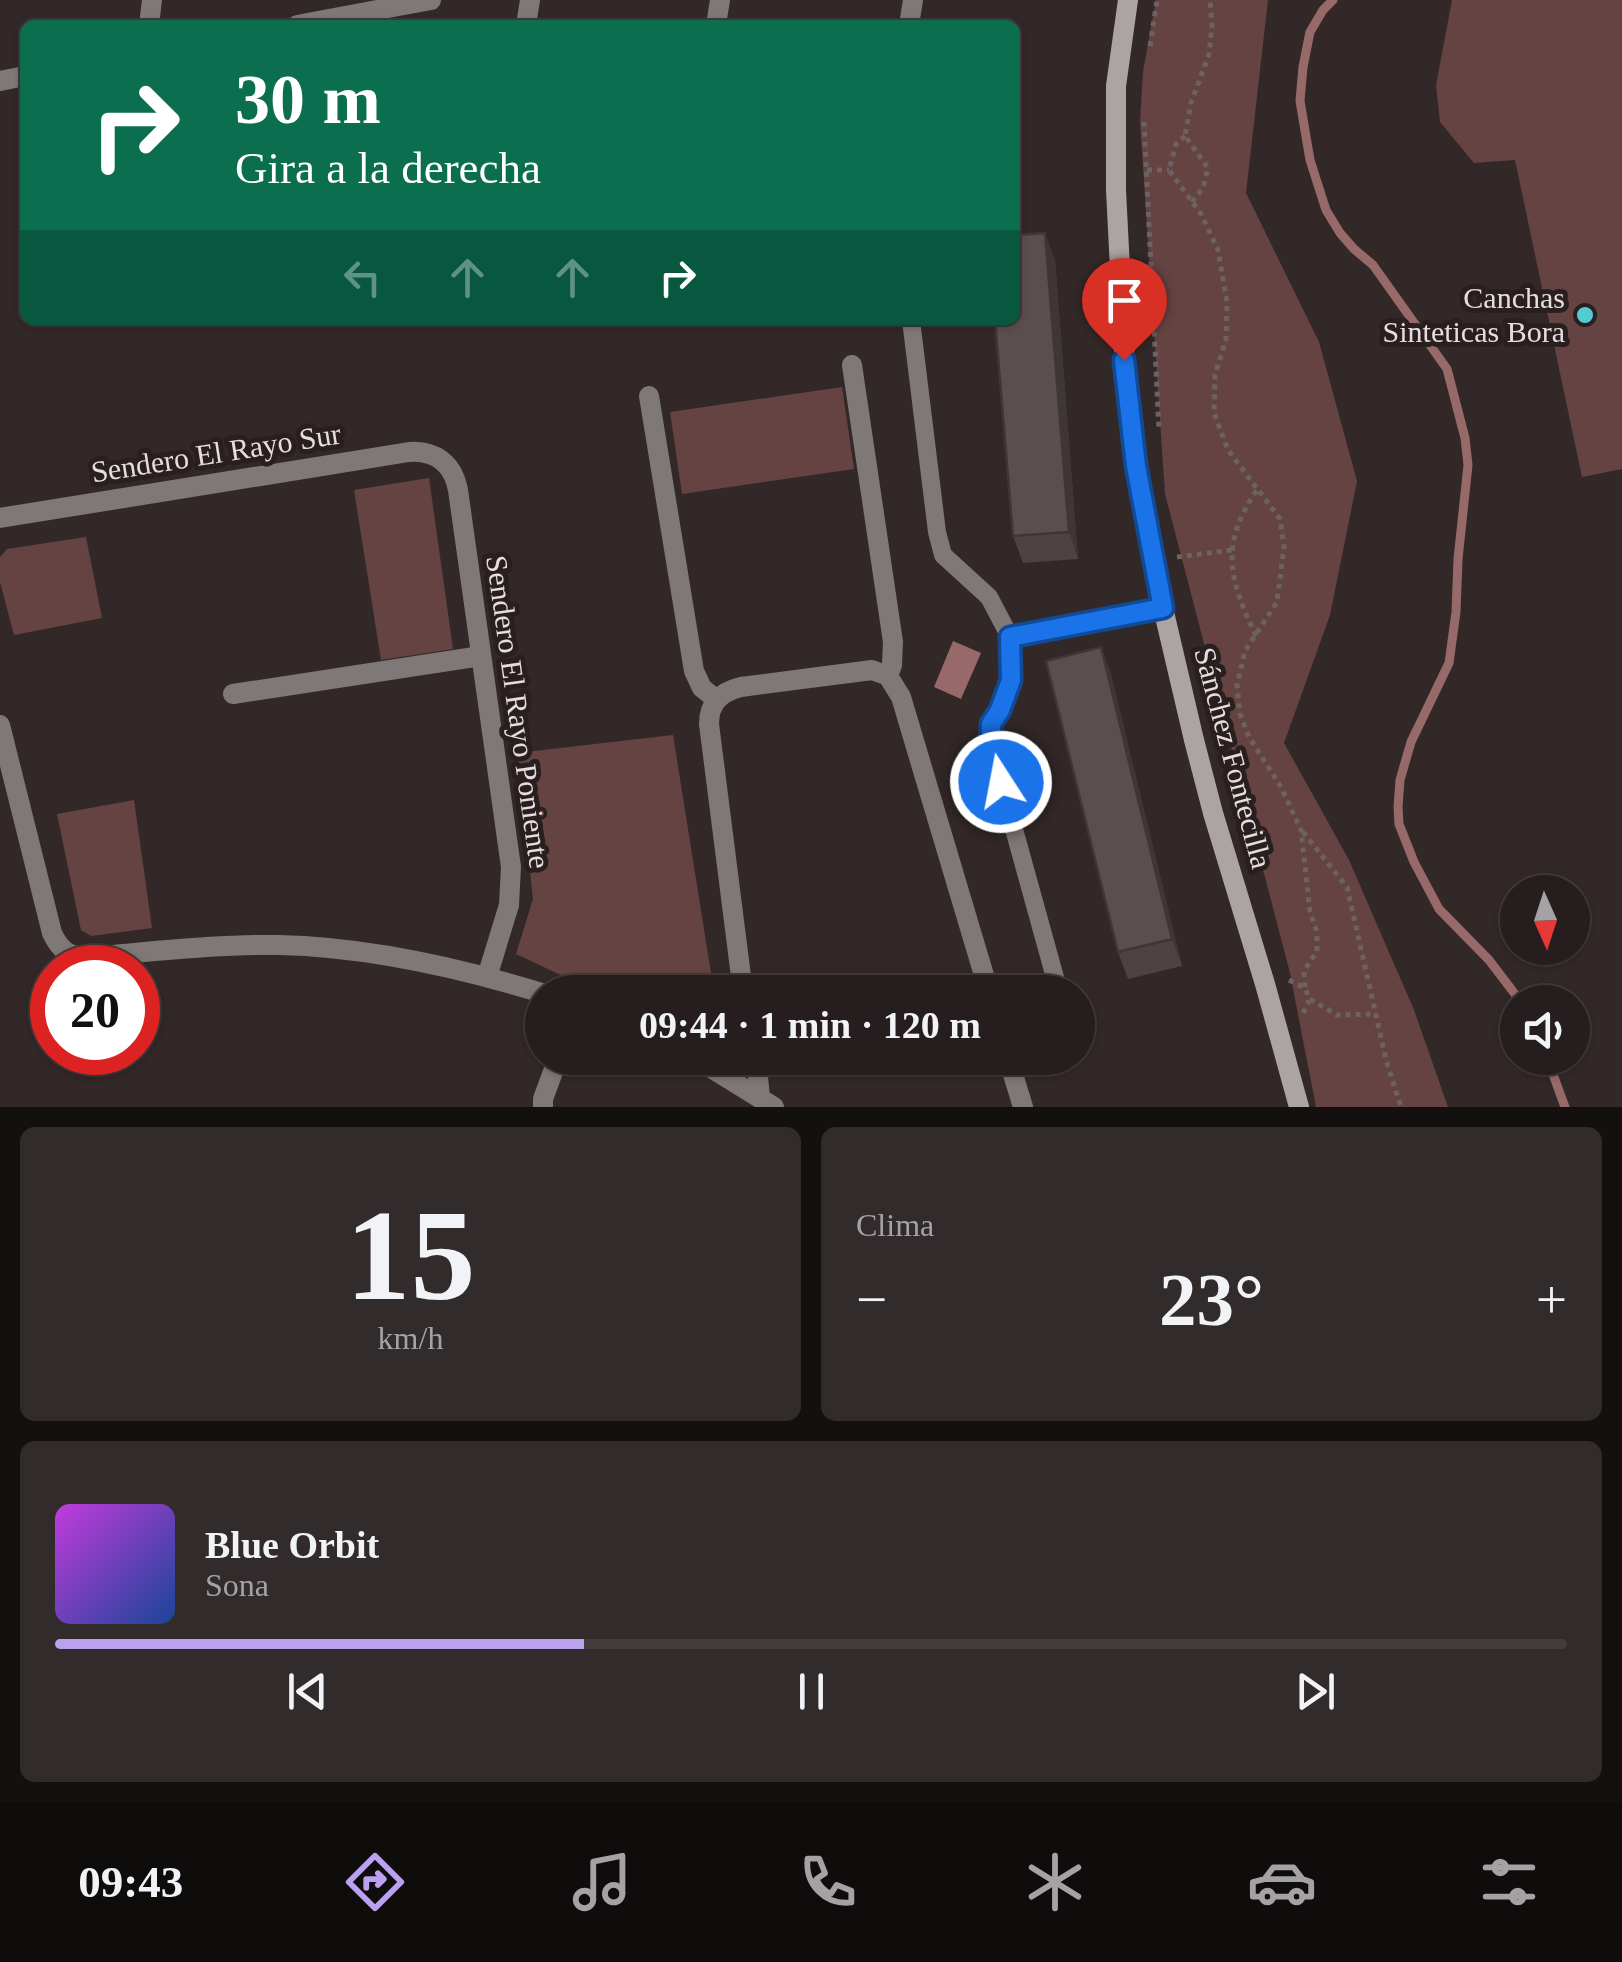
<!DOCTYPE html>
<html lang="es">
<meta charset="utf-8">
<style>
:root{--surface:#261e1e;--page:#322b2b;--text:#f1f3f6;--muted:#a4a2a4;--line:#423c3c;--accent:#bca0f2}
body{margin:0;font-family:"Times New Roman",serif;background:var(--page);color:var(--text);height:100vh;display:flex;flex-direction:column;font-size:38px;white-space:nowrap}
*{box-sizing:border-box;margin:0}
p{font-size:32px;color:var(--muted)}
.icon{flex:none;width:55px;height:55px;fill:none;stroke:currentColor;stroke-width:2;stroke-linecap:round;stroke-linejoin:round}
.map{position:relative;height:1107px;overflow:hidden}
.details{display:flex;flex-direction:column;gap:20px;padding:20px;background:#151010;flex:1}
.details>*{flex:none}
.guide{position:absolute;left:20px;top:20px;width:1000px;height:305px;border-radius:15px;box-shadow:0 2px 8px #0004,0 0 0 2px var(--line);background:#0b6e4f;color:#fff;overflow:hidden}
.needle{width:65px;rotate:177deg}
.buttons{position:absolute;left:1500px;top:875px;display:grid;gap:20px}
.buttons a{display:grid;place-items:center;width:90px;height:90px;border-radius:50%;background:var(--surface);box-shadow:0 2px 8px #0004,0 0 0 2px var(--line);font-size:50px}
.speed{position:absolute;left:30px;top:945px;display:flex;gap:20px;font-size:50px;font-weight:700;text-align:center}
.speed>*{display:grid;place-content:center;width:130px;height:130px;border-radius:50%;background:var(--surface);box-shadow:0 2px 8px #0004,0 0 0 2px var(--line);line-height:1}
.speed .limit{border:15px solid #d22;background:#fff;color:#111}
.pin{position:absolute;display:grid;place-items:center;width:85px;height:85px;color:#fff;margin:-102px -42px;border-radius:50% 50% 50% 0;rotate:-45deg;box-shadow:0 0 10px #0007}
.pin .icon{rotate:45deg}
.me{position:absolute;width:110px;margin:-55px;rotate:349deg;stroke-linejoin:round;filter:drop-shadow(0 0 8px #0008)}
.turn{display:flex;align-items:center;gap:35px;height:210px;padding:0 50px;font-size:45px}
.turn .icon{width:130px;height:130px;stroke-width:2.5}
.turn b{display:block;font-size:70px;line-height:85px}
.lanes{display:flex;align-items:center;height:95px;padding:0 50px;background:#0003;justify-content:center;gap:50px;direction:ltr}
.lanes .off{opacity:.35}
.big{font-size:75px;font-weight:700;line-height:1.1}
.details .tile{flex:1;display:flex;flex-direction:column;justify-content:center;gap:15px;min-width:0;padding:0 35px;border-radius:15px;background:var(--page)}
.details .dial{align-items:center;gap:0}
.dial b{font-size:130px;line-height:1}
.song{display:flex;align-items:center;gap:30px}
.cover{width:120px;height:120px;border-radius:15px;background:linear-gradient(135deg,hsl(290 70% 55%),hsl(220 70% 35%))}
.played{height:10px;border-radius:5px;background:linear-gradient(90deg,var(--accent) 35%,var(--line) 35%)}
.keys{display:flex;justify-content:space-around;direction:ltr}
.heat{display:flex;justify-content:space-between;align-items:center;font-size:55px;direction:ltr}
.details .tiles{flex:1;display:grid;gap:20px;grid-template-columns:1fr 1fr}
.tile:last-child{grid-column:span 2}
.trip{position:absolute;left:525px;top:975px;width:570px;height:100px;border-radius:50px;background:var(--surface);box-shadow:0 2px 8px #0004,0 0 0 2px var(--line);font-weight:700;line-height:100px;text-align:center}
.tabs{display:flex;height:160px;justify-content:space-around;align-items:center;background:#0f0c0c;color:var(--muted)}
.tabs .icon{width:70px;height:70px}
.tabs .selected{color:var(--accent)}
.tabs b{font-size:45px;color:var(--text)}
.map>svg:first-child{display:block}
.green{fill:#664343}
.water{fill:#986969}
.lines{fill:none;stroke-linecap:round;stroke-linejoin:round}
.stream{stroke:#986969;stroke-width:9}
.path{stroke:#6c6262;stroke-width:5;stroke-dasharray:5 5;stroke-linecap:butt}
.lane{stroke:#7e7877;stroke-width:18}
.street{stroke:#7e7877;stroke-width:20}
.secondary{stroke:#aca3a3;stroke-width:20}
.wall{fill:#4d4343}
.shaded-wall{fill:#3f3737}
.building{fill:#5a4e4e;stroke:#3f3737;stroke-width:2.5}
.route-casing{stroke:#114b97;stroke-width:25}
.route{stroke:#1a73e8;stroke-width:18}
.poi-dot{fill:#51ccd1;stroke:#291f1f;stroke-width:4}
.labels{text-anchor:middle;stroke-width:10;stroke-linejoin:round;paint-order:stroke}
.poi-label{font-size:30px;fill:#e6dede;stroke:#291f1f;text-anchor:end}
.street-label{font-size:30px;fill:#e6dede;stroke:#291f1f}
</style>
<div class="map">
<svg width="1622" height="1107" viewBox="0 0 1622 1107">
<rect width="100%" height="100%" fill="#332828"/>
<path class="green" d="M1156,0H1268L1246,193L1319,342L1357,481L1330,615L1284,743L1349,860L1414,1010L1448,1107H1316L1290,973L1165,494L1140,121L1143,72Z
M1452,0H1622V469L1582,477L1515,160L1474,163L1440,122L1436,85Z
M842,387L854,469L682,494L670,412Z
M429,478L453,649L381,660L354,490Z
M86,537L102,618L14,635L0,582V557L7,549Z
M673,735L714,992H597L516,954L533,899L517,753Z
M134,800L152,928L91,936L81,930L57,814Z"/>
<path class="water" d="M953,641L981,653L961,699L934,687Z"/>
<g class="lines">
<path class="stream" d="M1333,0L1323,10L1310,32L1303,67L1300,101L1310,160L1326,210L1340,233L1354,249L1373,265L1447,369L1465,438L1468,465L1458,559L1456,612L1449,663L1411,742L1400,780L1398,807L1399,824L1414,862L1439,909L1489,960L1521,1002
M1547,1058L1565,1107"/>
<path class="path" d="M1150,46L1157,0
M1144,122L1159,430
M1185,136L1176,144L1169,170L1201,214L1218,250L1227,302L1226,339L1215,375L1214,413L1228,450L1280,519L1284,547L1277,602L1245,651L1237,685L1240,714L1249,737L1281,787L1301,830L1310,912L1317,932V951L1304,971L1305,988
M1147,170H1169
M1192,202L1203,188L1208,168L1185,136L1191,103L1209,54L1212,25L1210,0
M1177,557L1232,550
M1256,636C1229,579 1219,545 1257,490
M1303,832L1347,887L1386,1060L1401,1107
M1289,980L1305,988C1311,1001 1309,1005 1301,1015
M1310,999L1337,1015L1376,1014"/>
<path class="lane" d="M911,320L937,532L943,555L989,597L1010,637L1011,680L1000,710L991,724V746L1059,992
M1010,637L1163,608"/>
<path class="street" d="M149,25L152,0
M297,25L431,0
M526,25L530,0
M716,25L720,0
M909,25L913,0
M0,81L25,76
M852,365L893,642L892,665L888,676
M649,396L694,671L702,688L716,699
M0,518L409,452C436,450 453,464 458,490L511,867L509,905L487,977
M233,694L481,656
M0,725L52,933C60,950 69,957 87,957C151,952 215,944 279,945C368,947 457,967 542,993
M743,992L709,724C709,702 721,692 741,687L872,670L888,676L901,697L989,992
M695,1058L774,1107
M756,1058L760,1097
M1008,1058L1023,1107
M543,1107V1099L558,1058"/>
<path class="secondary" d="M1128,0L1116,86V190L1126,387L1136,466L1163,608L1194,740L1213,813L1265,984L1299,1107"/>
</g>
<path class="wall" d="M1055,260L1078,559L1023,563L1013,536Z
M1101,647L1111,675L1182,966L1128,979L1118,952Z"/>
<path class="shaded-wall" d="M1045,233L1055,260L1078,559L1069,532Z
M1101,647L1111,675L1182,966L1172,939Z"/>
<path class="building" d="M1045,233L1069,532L1013,536L995,320H1015V235Z
M1101,647L1172,939L1118,952L1046,661Z"/>
<g class="lines">
<g class="route-casing">
<path id="route" d="M1001,782L991,746V724L1000,710L1011,680L1010,637L1163,608L1136,466L1124,360"/>
</g>
<use href="#route" class="route"/>
</g>
<circle class="poi-dot" cx="1585" cy="315" r="10"/>
<g class="labels">
<g class="poi-label">
<text x="1565" y="308">Canchas<tspan x="1565" dy="34">Sinteticas Bora</tspan></text>
</g>
<g class="street-label">
<text transform="translate(216 453) rotate(-9)" y="10">Sendero El Rayo Sur</text>
<text transform="translate(518 712) rotate(82)" y="10">Sendero El Rayo Poniente</text>
<text transform="translate(1233 758) rotate(75)" y="10">Sánchez Fontecilla</text>
</g>
</g>
</svg>
<div class="buttons">
<a><svg class="needle" viewBox="-14 -14 28 28"><path d="M0-13l5 13h-10z" fill="#e53935"/><path d="M0 13l5-13h-10z" fill="#a4a2a4"/></svg></a>
<a><svg class="icon" aria-label="sound" viewBox="0 0 24 24"><path d="M4 9h4l5-4v14l-5-4H4zM17 9q2 3 0 6"/></svg></a>
</div>
<div class="speed"><div class="limit">20</div></div>
<div class="pin" style="left:1124px;top:360px;background:#d93025"><svg class="icon" aria-label="arrive" viewBox="0 0 24 24"><path d="M6 21V4h12l-3 4 3 4H6"/></svg></div>
<svg class="me" style="left:1001px;top:782px" viewBox="-20 -20 40 40"><circle r="17" fill="#1a73e8" stroke="#fff" stroke-width="3"/><path d="M0-11L8 9 0 5-8 9z" fill="#fff"/></svg>
<div class="trip">09:44 · 1 min · 120 m</div>
<div class="guide">
<div class="turn"><svg class="icon" aria-label="right" viewBox="0 0 24 24"><path d="M7 20v-9h11M14 6l5 5-5 5"/></svg><div><b>30 m</b>Gira a la derecha</div></div>
<div class="lanes"><svg class="icon off" aria-label="left" viewBox="0 0 24 24"><path d="M17 20v-9H6M10 6l-5 5 5 5"/></svg><svg class="icon off" aria-label="ahead" viewBox="0 0 24 24"><path d="M12 20V5M6 11l6-6 6 6"/></svg><svg class="icon off" aria-label="ahead" viewBox="0 0 24 24"><path d="M12 20V5M6 11l6-6 6 6"/></svg><svg class="icon" aria-label="right" viewBox="0 0 24 24"><path d="M7 20v-9h11M14 6l5 5-5 5"/></svg></div>
</div>
</div>
<section class="details">
<div class="tiles">
<div class="tile dial"><b>15</b><p>km/h</p></div>
<div class="tile"><p>Clima</p>
<div class="heat"><a>−</a><b class="big">23°</b><a>+</a></div>
</div>
<div class="tile">
<div class="song"><i class="cover"></i><div><b>Blue Orbit</b><p>Sona</p></div></div>
<div class="played"></div>
<div class="keys"><svg class="icon" aria-label="previous" viewBox="0 0 24 24"><path d="M18 5L8 12l10 7zM5 5v14"/></svg><svg class="icon" aria-label="pause" viewBox="0 0 24 24"><path d="M8 5v14M16 5v14"/></svg><svg class="icon" aria-label="next" viewBox="0 0 24 24"><path d="M6 5l10 7-10 7zM19 5v14"/></svg></div>
</div>
</div>
</section>
<nav class="tabs">
<b>09:43</b>
<svg class="icon selected" aria-label="directions" viewBox="0 0 24 24"><path d="M12 3l9 9-9 9-9-9zM9 14v-3h6M13 9l2 2-2 2"/></svg>
<svg class="icon" aria-label="music" viewBox="0 0 24 24"><path d="M9 18V5l10-2v13"/><circle cx="6" cy="18" r="3"/><circle cx="16" cy="16" r="3"/></svg>
<svg class="icon" aria-label="phone" viewBox="0 0 24 24"><path d="M5 4h4l2 5-3 2q2 4 5 5l2-3 5 2v4C11 20 4 13 5 4z"/></svg>
<svg class="icon" aria-label="climate" viewBox="0 0 24 24"><path d="M12 3v18M4 7l16 10M4 17L20 7"/></svg>
<svg class="icon" aria-label="car" viewBox="0 0 24 24"><path d="M5 17H2v-5l4-1 3-4h7l3 4 3 1v5h-3M9 17h6M6 11h13"/><circle cx="7" cy="17" r="2"/><circle cx="17" cy="17" r="2"/></svg>
<svg class="icon" aria-label="filters" viewBox="0 0 24 24"><path d="M4 7h16M4 17h16"/><circle cx="9" cy="7" r="2"/><circle cx="15" cy="17" r="2"/></svg>
</nav>
